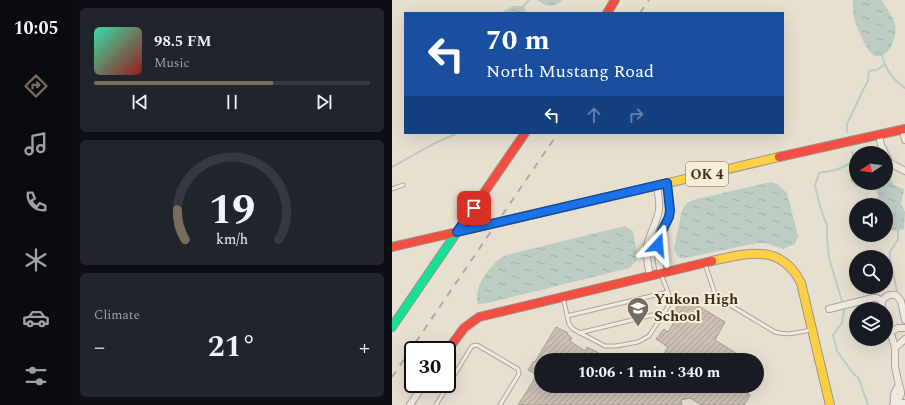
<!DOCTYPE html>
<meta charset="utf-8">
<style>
:root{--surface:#171b24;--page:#20242c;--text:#f1f3f6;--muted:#9ea1a6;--line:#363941;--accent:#786c5e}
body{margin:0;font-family:Spectral,serif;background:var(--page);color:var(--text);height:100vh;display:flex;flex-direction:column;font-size:15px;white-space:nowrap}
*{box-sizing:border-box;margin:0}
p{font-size:13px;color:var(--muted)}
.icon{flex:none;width:22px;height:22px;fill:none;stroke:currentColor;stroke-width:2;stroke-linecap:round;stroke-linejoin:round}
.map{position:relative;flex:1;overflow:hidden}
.side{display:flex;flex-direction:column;gap:8px;padding:8px;background:#0d0f14;width:320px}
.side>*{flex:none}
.guide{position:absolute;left:12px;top:12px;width:380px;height:122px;border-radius:0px;box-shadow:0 4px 16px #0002;background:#1a4fa0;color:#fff;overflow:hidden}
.needle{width:26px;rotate:257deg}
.buttons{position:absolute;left:457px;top:146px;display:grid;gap:8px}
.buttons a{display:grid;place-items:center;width:44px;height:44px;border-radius:50%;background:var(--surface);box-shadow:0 4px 16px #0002;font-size:20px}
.speed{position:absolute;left:12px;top:341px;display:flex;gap:8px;font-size:20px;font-weight:700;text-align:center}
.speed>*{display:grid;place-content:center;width:52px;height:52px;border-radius:50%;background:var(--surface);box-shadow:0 4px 16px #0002;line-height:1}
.speed .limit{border:2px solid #111;border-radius:6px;background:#fff;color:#111}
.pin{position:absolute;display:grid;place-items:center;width:34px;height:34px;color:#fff;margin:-17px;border-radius:8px;box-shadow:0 2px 6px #0006}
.me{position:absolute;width:44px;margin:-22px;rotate:19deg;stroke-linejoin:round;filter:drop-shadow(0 0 3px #0008)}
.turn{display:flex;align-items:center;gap:14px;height:84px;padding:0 16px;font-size:18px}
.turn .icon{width:52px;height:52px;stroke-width:2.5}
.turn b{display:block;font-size:28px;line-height:34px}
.lanes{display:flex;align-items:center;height:38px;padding:0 16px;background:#0003;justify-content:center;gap:20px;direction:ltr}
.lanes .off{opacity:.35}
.big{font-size:30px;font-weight:700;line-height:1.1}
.side .tile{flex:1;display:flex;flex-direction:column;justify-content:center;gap:6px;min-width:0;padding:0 14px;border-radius:6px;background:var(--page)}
.side .dial{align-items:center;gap:0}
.dial svg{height:104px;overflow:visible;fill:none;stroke:var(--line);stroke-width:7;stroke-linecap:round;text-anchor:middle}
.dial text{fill:var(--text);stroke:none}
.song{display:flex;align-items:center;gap:12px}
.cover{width:48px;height:48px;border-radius:6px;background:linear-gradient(135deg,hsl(160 70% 55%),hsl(0 70% 35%))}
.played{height:4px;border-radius:2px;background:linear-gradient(90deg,var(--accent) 65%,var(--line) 65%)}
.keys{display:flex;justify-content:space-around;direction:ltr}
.heat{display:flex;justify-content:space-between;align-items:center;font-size:22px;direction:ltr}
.trip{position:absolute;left:142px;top:353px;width:230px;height:40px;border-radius:20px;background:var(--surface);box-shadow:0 4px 16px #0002;font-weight:700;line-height:40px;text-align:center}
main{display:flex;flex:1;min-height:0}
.tab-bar{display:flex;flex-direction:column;width:72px;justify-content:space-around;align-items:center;background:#090b0e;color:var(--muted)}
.tab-bar .icon{width:28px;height:28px}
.tab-bar .current{color:var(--accent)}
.tab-bar b{font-size:18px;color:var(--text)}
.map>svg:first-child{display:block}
.water{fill:url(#water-ripples)}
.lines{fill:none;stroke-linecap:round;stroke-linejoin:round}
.stream{stroke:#bcccc2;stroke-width:2}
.building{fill:url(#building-hatch);stroke:#a89c90}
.lane-casing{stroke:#ada599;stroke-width:5}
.street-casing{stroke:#ada599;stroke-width:8}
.fast-casing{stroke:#9c958a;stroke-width:10}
.slow-casing{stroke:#9c958a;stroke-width:10}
.jam-casing{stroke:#9c958a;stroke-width:10}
.lane{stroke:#efebe3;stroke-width:3}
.street{stroke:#efebe3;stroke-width:6}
.fast{stroke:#16e098;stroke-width:8}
.slow{stroke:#ffcf43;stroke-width:8}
.jam{stroke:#f24e42;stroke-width:8}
.rail{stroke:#afaaa2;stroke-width:2;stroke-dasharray:7 7;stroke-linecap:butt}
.route-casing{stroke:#114b97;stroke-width:10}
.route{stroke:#1a73e8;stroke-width:7}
.labels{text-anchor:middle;stroke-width:4;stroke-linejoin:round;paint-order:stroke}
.shield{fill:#f7eed8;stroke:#756857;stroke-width:1}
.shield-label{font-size:14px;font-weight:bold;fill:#3d2e20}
.poi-label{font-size:15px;font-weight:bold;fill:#3d2e20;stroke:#f7eed8;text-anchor:start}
</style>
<main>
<nav class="tab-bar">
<b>10:05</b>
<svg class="icon current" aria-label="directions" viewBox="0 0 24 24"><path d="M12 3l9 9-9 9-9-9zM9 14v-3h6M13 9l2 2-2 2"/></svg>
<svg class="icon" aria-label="music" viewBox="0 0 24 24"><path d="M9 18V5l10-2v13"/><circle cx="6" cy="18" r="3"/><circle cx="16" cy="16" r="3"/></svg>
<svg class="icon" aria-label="phone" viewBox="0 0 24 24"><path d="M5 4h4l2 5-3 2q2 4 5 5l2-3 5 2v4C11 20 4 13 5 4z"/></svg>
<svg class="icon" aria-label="climate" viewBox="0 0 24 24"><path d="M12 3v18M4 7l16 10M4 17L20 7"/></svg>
<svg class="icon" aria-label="car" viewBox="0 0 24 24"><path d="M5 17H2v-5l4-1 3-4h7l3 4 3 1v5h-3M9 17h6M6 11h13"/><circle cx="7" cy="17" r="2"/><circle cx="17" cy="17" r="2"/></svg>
<svg class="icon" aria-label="filters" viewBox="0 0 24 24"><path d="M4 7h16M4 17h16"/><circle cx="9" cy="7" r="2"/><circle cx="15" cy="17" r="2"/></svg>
</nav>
<section class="side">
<div class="tile">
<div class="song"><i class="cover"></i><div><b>98.5 FM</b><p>Music</p></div></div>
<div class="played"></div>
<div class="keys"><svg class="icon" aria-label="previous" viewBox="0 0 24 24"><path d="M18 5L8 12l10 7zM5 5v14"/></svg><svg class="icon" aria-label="pause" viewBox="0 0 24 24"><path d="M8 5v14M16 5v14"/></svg><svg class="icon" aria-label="next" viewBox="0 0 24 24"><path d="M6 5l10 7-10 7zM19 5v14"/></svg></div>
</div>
<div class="tile dial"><svg viewBox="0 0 100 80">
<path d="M14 69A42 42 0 1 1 86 69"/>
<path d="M14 69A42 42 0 0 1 8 46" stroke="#786c5e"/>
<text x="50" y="56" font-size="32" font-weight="700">19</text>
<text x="50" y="72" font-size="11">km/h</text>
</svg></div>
<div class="tile"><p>Climate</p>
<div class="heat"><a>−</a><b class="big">21°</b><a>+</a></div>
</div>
</section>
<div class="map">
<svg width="513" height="405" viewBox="0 0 513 405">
<defs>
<pattern id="water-ripples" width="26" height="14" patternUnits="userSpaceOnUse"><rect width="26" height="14" fill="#bcccc2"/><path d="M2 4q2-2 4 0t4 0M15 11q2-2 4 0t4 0" fill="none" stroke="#a2b0a6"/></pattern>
<pattern id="building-hatch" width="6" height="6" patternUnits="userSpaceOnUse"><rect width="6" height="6" fill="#cbbfb2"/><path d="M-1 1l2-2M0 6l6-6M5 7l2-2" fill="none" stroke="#afa499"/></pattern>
</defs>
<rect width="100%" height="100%" fill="#e7e0d1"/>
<path class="water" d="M145,0H171C160,8 157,8 145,0Z
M461,0H490C494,8 501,16 503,24C506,35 497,60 483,56C475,53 464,26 462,18C461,13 461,6 461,0Z
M121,6H131L134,11L133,13H108Z
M464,170V183H494V178H498L502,185L512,189L509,204L513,212L512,229L499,231L494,226V205H480L486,196L485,191L464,186L458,180Z
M379,182L385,184L395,193L406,236L403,244L391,249L373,243H366L293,258H288L284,254L282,248L290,210L295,203L301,200Z
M233,226L241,231L245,254V260L238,268L96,303L86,304C81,286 99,263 114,255Z"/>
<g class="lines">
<path class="stream" d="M130,8L137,0
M490,54C492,68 502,80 513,88
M455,132V124L472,88L476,81L477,71L485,70L492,65
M0,167L43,143L66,133
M505,291L498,260V252L506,239V230
M450,301L437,258L435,239V226L428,206L423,186L427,173L444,170L464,161L460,152
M452,310L450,323L441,335L445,351L460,372L467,379L476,405"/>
</g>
<path class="building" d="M288,301L295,306L298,301L333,322L323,340L355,360H268L276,347L264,339L272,329L276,332L286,316L281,314Z
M164,327L176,333L175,334L180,338L178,341L193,351L195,347L207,353L203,360H149V386H357L355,390L357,391L355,393L358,395L352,405H309L298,398L289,400L290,405H126L145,375L136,370L142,361L143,362Z"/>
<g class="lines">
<g class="lane-casing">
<path id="lane" d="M0,189L11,185
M313,264L323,294L338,305L383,332C396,336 407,332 420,330
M171,297L177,324L181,329L213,346H224L246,342L257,336L277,305L278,298L276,292L269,274
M175,316L276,292
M187,333L273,312
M44,405L80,346L85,345L126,369L127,374L108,405"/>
</g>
<g class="street-casing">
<path id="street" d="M511,130L513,140
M487,135L489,145L493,153
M494,155L498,163L513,171
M269,273C266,259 264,245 270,232C272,226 276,221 277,215C279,204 276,193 275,183
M258,275C256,266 254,257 255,247C257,234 265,223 267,210C268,202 266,194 265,185
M437,309L481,298H485L490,301
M490,309C488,299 494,294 504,295L509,301L513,320
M494,325L500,337L503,348V367L507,385
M498,332L506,328H513
M503,348L513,339
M502,403H513
M18,405L32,384
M501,405C507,397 512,397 507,385C503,390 501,396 502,403"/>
</g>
<g class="fast-casing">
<path id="fast" d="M0,327L65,232L199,201"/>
</g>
<g class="slow-casing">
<path id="slow" d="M199,201L387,157
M320,261C356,253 389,243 409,283L438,405"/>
</g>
<g class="jam-casing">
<path id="jam" d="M215,13L223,0
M387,157L513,129
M0,247L65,232L133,133
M55,351L72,328L87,317L320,261"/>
</g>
<use href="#lane" class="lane"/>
<use href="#street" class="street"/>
<use href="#fast" class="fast"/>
<use href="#slow" class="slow"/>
<use href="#jam" class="jam"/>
<path class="rail" d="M248,13L257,0
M0,377L166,133"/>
</g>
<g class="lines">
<g class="route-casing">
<path id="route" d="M82,208L65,232L275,183L278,210L277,217L269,233L266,245"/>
</g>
<use href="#route" class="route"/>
</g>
<defs>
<g id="school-pin" transform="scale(1.15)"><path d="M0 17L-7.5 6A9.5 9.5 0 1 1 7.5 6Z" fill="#786c5e" stroke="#f7eed8"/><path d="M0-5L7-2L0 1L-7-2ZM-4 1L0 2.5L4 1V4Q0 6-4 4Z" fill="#fff"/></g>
</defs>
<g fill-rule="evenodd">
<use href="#school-pin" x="246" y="308"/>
</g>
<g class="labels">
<rect class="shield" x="294" y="162" width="42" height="24" rx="3"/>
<g class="shield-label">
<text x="315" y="179">OK 4</text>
</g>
<g class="poi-label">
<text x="262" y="304">Yukon High<tspan x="262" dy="17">School</tspan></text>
</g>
</g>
</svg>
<div class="buttons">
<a><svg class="needle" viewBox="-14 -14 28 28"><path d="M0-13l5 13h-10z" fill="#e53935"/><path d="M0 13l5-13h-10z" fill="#9ea1a6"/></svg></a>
<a><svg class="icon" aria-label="sound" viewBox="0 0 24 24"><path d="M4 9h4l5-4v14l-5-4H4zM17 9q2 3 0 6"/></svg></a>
<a><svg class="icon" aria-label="search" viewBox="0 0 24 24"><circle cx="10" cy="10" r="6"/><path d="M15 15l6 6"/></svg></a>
<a><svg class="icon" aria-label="layers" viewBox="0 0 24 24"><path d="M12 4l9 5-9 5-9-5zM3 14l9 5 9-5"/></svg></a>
</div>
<div class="speed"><div class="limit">30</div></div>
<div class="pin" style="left:82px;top:208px;background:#d93025"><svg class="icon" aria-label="arrive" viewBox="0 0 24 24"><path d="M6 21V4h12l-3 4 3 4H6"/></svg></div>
<svg class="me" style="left:266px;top:245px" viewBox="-20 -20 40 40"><path d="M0-17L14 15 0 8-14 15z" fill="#1a73e8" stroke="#fff" stroke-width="4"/></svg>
<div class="trip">10:06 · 1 min · 340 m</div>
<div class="guide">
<div class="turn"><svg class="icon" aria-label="left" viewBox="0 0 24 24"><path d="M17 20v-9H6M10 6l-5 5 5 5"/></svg><div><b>70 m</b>North Mustang Road</div></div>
<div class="lanes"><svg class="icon" aria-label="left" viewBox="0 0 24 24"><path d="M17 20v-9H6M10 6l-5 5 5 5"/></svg><svg class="icon off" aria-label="ahead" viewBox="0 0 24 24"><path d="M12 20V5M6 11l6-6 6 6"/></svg><svg class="icon off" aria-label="right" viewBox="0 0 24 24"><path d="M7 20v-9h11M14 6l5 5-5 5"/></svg></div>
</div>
</div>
</main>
